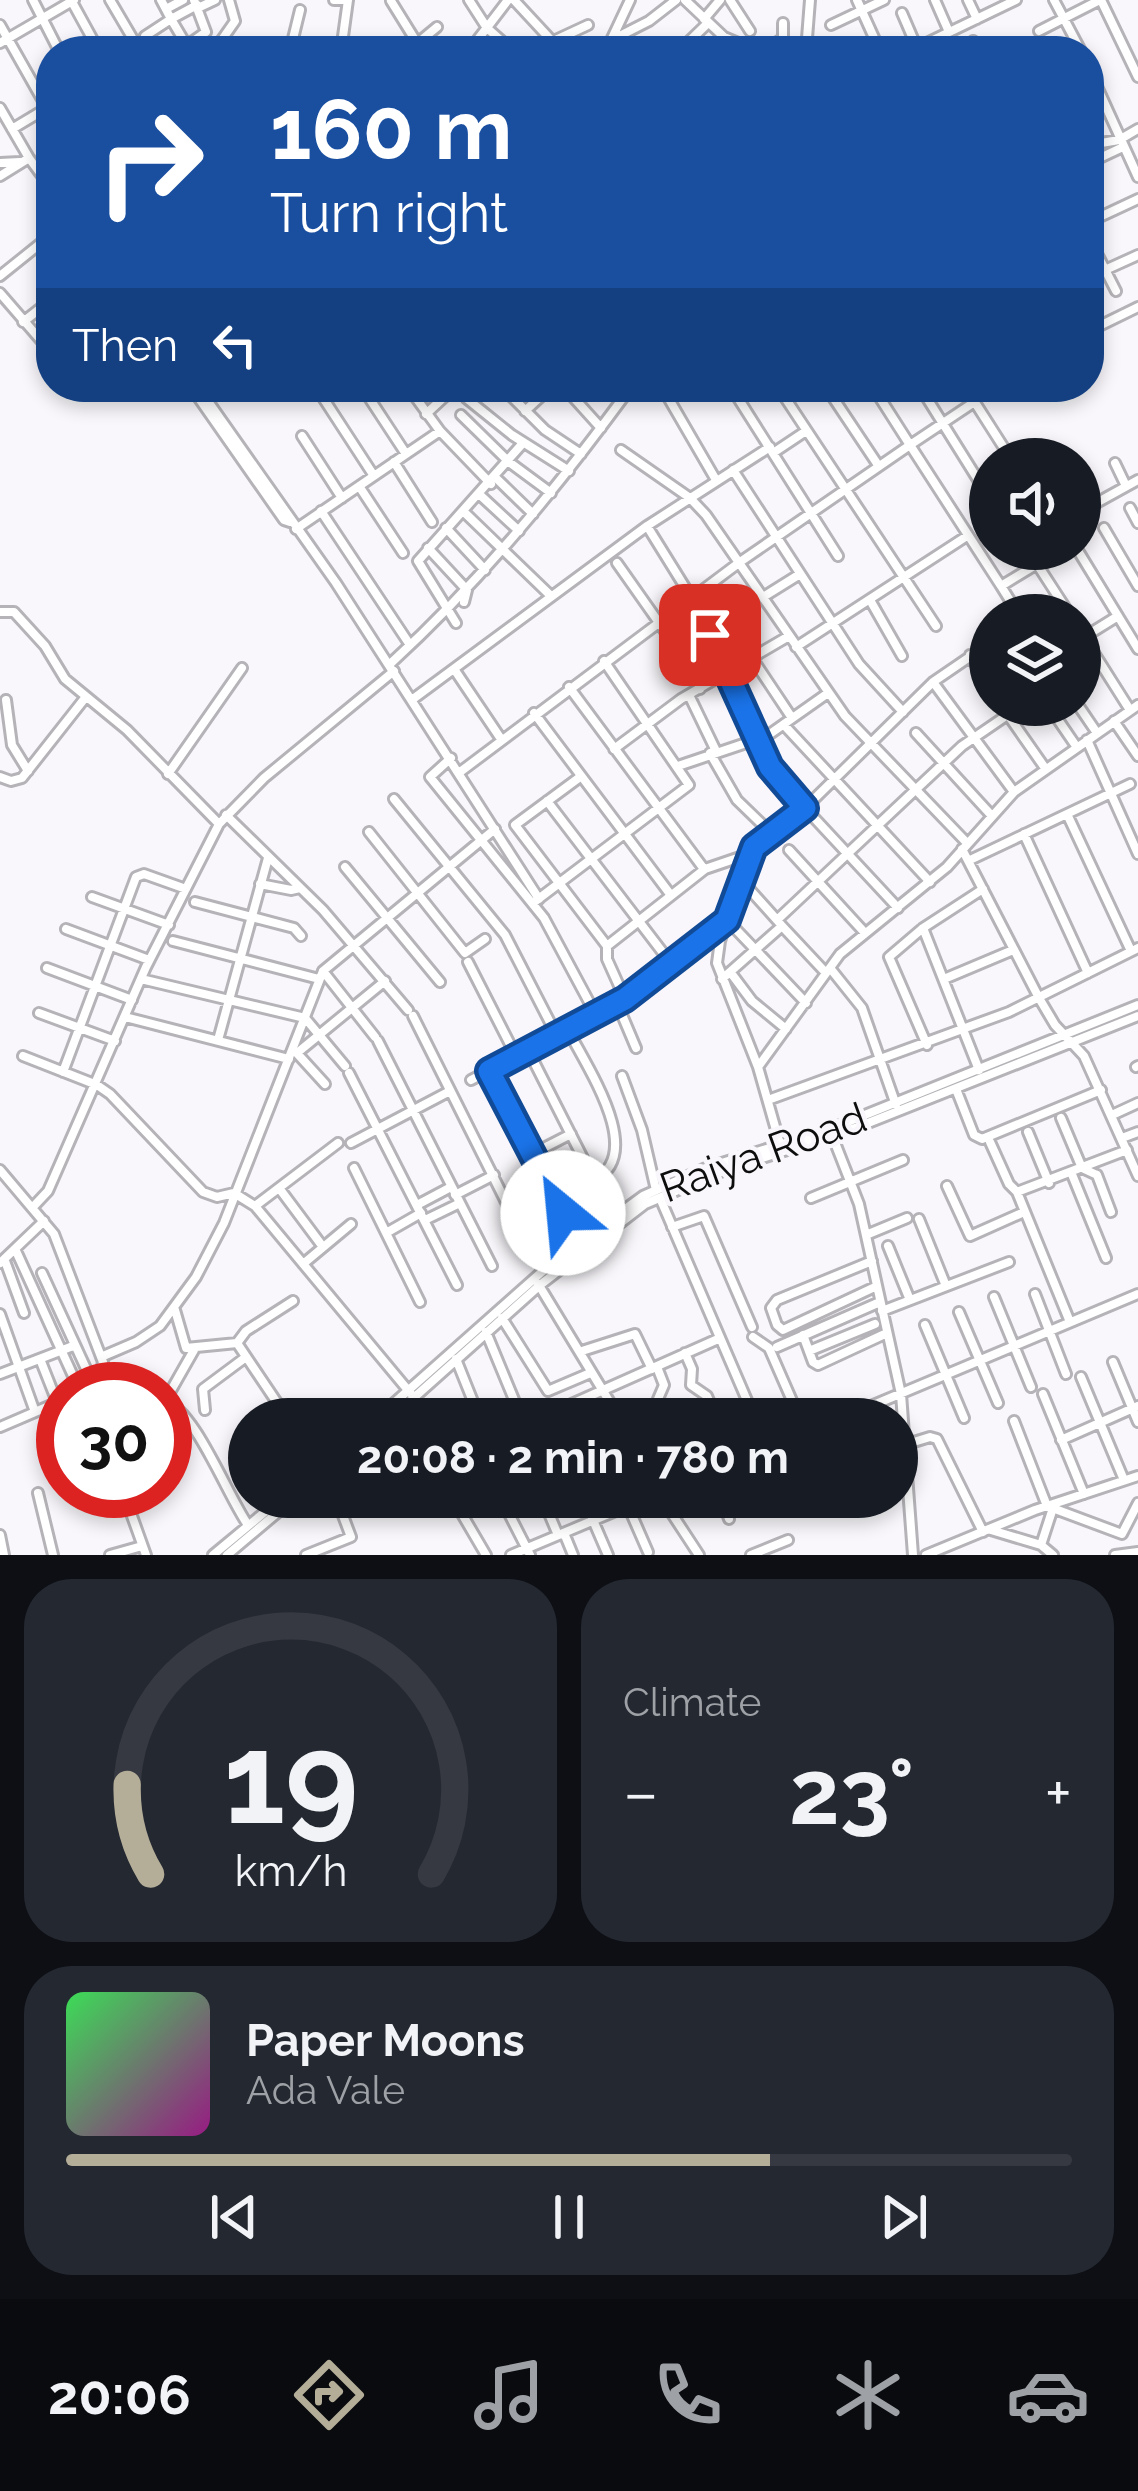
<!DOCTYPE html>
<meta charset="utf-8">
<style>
:root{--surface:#171b24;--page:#242831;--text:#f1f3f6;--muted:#9ea1a6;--line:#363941;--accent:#b4ad98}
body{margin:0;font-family:Raleway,sans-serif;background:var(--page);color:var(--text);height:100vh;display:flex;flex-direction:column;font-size:45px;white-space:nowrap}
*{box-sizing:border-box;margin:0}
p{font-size:39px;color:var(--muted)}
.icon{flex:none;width:66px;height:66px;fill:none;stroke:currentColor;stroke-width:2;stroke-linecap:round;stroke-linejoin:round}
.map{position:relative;height:1555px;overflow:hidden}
.side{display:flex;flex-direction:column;gap:24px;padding:24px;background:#0d0f14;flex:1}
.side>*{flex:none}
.top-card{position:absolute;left:36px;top:36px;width:1068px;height:366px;border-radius:48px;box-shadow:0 6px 18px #0003;background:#1a4fa0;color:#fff;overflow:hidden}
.controls{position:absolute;left:969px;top:438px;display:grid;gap:24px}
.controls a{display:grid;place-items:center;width:132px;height:132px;border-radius:50%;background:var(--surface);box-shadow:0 6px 18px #0003;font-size:60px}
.speed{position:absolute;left:36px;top:1362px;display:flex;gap:24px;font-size:60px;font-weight:700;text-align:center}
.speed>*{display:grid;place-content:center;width:156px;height:156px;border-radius:50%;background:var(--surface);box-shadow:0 6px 18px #0003;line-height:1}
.speed .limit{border:18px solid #d22;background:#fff;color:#111}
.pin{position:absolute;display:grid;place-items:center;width:102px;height:102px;color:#fff;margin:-51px;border-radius:24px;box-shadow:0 6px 18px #0006}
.me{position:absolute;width:132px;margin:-66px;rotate:332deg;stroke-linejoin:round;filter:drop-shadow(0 0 9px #0008)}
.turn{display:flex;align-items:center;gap:42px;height:252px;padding:0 36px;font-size:54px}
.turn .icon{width:156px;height:156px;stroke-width:2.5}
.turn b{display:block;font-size:84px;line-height:102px}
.then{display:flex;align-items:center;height:114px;padding:0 36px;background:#0003;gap:24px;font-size:45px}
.big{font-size:90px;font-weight:700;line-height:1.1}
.side .tile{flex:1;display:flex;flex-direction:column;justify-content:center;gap:18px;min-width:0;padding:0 42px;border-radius:48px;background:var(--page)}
.side .dial{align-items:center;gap:0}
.dial svg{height:312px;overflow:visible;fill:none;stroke:var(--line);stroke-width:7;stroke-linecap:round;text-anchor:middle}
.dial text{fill:var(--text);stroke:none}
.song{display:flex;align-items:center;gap:36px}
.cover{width:144px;height:144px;border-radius:18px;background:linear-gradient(135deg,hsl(130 70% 55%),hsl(310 70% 35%))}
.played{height:12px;border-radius:6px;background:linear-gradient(90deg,var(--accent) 70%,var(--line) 70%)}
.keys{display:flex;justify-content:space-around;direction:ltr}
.heat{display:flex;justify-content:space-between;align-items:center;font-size:66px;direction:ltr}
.side .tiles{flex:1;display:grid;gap:24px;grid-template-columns:1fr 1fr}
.tile:last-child{grid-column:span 2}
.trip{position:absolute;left:228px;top:1398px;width:690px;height:120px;border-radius:60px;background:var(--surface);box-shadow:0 6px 18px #0003;font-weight:700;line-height:120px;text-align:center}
.dock{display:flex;height:192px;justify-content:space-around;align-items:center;background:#090b0e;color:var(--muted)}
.dock .icon{width:84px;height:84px}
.dock .active{color:var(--accent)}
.dock b{font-size:54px;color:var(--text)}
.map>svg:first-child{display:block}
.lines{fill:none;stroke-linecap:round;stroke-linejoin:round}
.minor-casing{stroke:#b5b3b7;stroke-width:14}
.minor{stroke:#fff;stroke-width:8}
.route-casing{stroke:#114b97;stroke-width:30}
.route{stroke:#1a73e8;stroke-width:21}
.labels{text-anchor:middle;stroke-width:9;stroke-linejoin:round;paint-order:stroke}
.street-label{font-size:42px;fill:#0d0d0e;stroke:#f9f7fb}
</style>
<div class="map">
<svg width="1138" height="1555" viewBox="0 0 1138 1555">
<rect width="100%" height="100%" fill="#f9f7fb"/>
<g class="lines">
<g class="minor-casing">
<path id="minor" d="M33,0L59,51
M71,0L99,51
M110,0L140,51
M334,0H342
M469,0L487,28L513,51
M514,0L552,41
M685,0L724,37L757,51
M730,0L750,31
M857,0L880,51
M935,0L949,32
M968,0L977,19
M1054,0L1081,51
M1101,0L1138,77
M391,1L422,51
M198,8L215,0
M166,9L183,0
M902,13L917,48
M704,19L720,0
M0,25L47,108
M831,25L884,0
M1039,31L1100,0
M973,41L978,51
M0,43L74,0
M844,44L848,51
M187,46L171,19L197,5
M151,51L145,36L171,19L161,0
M179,51L206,32L194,0
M214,51L235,21L229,0
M290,51L300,10
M341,51L348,0
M408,51L437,27
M469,51L508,0
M532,51L588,25
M590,51L649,21L676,0
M606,51L630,0
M679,51L708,23
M765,51L783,38V23
M806,51L810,0
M910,51L1016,0
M1016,51L1017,50
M1089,69L1138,177
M0,108L29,158L0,176
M12,129L47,108
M1089,145L1119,140L1138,129
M29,158L51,188
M0,163L20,162
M1089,163L1123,147
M1089,222L1138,199
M1089,238L1116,291
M1105,270L1138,255
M0,276L51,235
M0,293L51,352
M23,322L51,300
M1089,331L1138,307
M191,387L284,520L290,522
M198,387L336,583L539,899
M362,387L406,454
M408,387L440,431L491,484
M502,387L545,430L581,454
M564,387L601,428
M662,387L716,480
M731,387L838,556
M778,387L936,626
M826,387L878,465
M920,387L990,499
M968,387L975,396L973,403L910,445L1001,586
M318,390L374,476
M466,398L512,435L569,471
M974,401L1011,459
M525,411L551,387
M426,414L455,387
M461,415L509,462L551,493
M302,436L342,498
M621,450L690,498L706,515L845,716L967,843
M773,453L806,431
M394,462L432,522
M1115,463L1126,486
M733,470L859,664L903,712
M496,478L533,514
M359,486L403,553
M1080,486L1091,506
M480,495L519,531
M1130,508L1138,523
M321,511L410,645
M463,511L551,596
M1080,512L1138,480
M647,526L691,597L778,779L898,908
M446,528L485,570
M1104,528L1138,586
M296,529L440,431
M428,548L467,590L464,602
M1063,549L1037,564L1070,615
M1077,549L1138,649
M617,563L693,671L700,689
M763,597L800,574
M870,600L902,656
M0,612H14L45,646L65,679L127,730L219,824
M1019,615L1001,586L1037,564
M456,623L418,561L523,443
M1080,631L1130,710
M1081,639L1118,616
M796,647L967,536
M970,655L990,687
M752,658L792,718
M390,664C481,581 558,487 631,387
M454,669L501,739
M933,682L1014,792
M569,687L704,869
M689,695L716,751
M413,699L647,526L770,447
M6,700L12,745L28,771
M1001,705L1045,768
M1048,705L1076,746
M1078,705L1097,733
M534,713L670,894
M1114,721L1138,756
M784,725L930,882
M916,733L992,816
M1087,740L1138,854
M614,749L681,699L789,636
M710,753L737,800L770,832
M451,758L430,777L544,918L596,1015
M678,766L767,736L828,693
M460,772L740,562L910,445L873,387
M168,774L242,668
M0,777L11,781L22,778L85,698
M580,777L515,825L607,946
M394,799L505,935L557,1036
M547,801L670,962
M1067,814L1131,951
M226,815L323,910L408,1010
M369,832L465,953L485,939
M1024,834L1088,973
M962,849L1039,998L1055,1025L1084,1056L1138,1176
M789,850L865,933
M970,860L1130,784
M345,867L440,982
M742,881L777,920
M260,884L291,890L300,888
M92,897L169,925
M195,902L294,928L301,936
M533,903L689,785L604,661
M782,926L826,973
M923,928L979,1070
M66,929L149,960
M173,941L319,979
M468,962L516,1056
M47,968L132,1000
M830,968L862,1008L896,1105
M323,971L375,1037
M731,973L752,1001L786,1029
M141,979L305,1018L345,1066
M722,979L782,926L777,920L962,746L1022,705
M944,979L1013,950
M625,999L607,959V946L705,869L749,854
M617,1003L636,1048
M39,1013L115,1041
M413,1016L518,1226L545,1230L565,1253
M125,1017L289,1059
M568,1030C586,1066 647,1154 594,1180L616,1215
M218,1040L268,858
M378,1041L492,1266
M927,1045L889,957L923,928L983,889
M294,1050L325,1084
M528,1050L594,1180
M297,1053L385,981
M23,1056L97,1085L110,1094L203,1192L217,1197L234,1193L255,1206L412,1395
M758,1067L717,963L720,941L749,854L805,808L933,682L990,643
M1136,1067L1138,1066
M489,1071L579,1243
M63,1072L136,877L144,874L186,889
M349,1073L457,1285
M622,1076L642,1130L656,1190
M471,1080L625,999L727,920L806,1003
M956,1089L974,1135L982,1139L1101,1090
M768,1100L1009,1012L1138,948
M1112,1115L1138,1103
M1061,1118L1082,1168L1097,1175
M1028,1132L1049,1183
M832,1135L859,1204L901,1394L913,1555
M1122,1138L1138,1132
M990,1142L1009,1184L1017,1192L1127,1150
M351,1143L450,1091
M780,1144L758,1067L840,954L947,867L1014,792L1138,705
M532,1154L571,1134
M354,1168L420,1302
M0,1170L54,1234L103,1362L99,1379L90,1389
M1071,1172L1106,1258
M1097,1175L1111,1212
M947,1186L970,1236L1024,1212
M279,1188L323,1247
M1017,1192L1070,1322
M455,1195L494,1175
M660,1198L755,1419
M811,1198L903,1160
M417,1205L451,1187
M255,1206L338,1143
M32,1208L48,1191L146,967L219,824L264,778L394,671
M919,1219L946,1286
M425,1220L460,1203
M672,1227L704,1216L752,1327
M386,1233L421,1213
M866,1235L907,1218
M888,1246L910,1300
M16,1251L79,1389
M5,1261L24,1313
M872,1261L777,1300L771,1308L777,1325L783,1330L877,1286
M0,1263L44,1221
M303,1264L351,1224
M42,1273L94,1386
M537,1282L620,1419
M1035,1294L1066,1374
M994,1297L1031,1387
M175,1310L186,1348L237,1343L288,1419
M882,1311L1009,1262
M959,1312L998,1403
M0,1314L35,1412
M502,1318L548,1391L588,1374
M925,1325L964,1418
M486,1332L522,1419
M803,1335L813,1362L818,1365L887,1333
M753,1337L769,1348L800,1419
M237,1343L246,1331L293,1301
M777,1347L880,1302
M194,1350L165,1401C195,1410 228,1497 248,1525
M582,1351L635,1334L652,1369
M809,1351L875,1324
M685,1353L692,1369L691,1385L707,1396L717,1419
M101,1357L136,1342L160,1326L196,1277L224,1223L323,971L495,829
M40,1359L57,1402
M456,1359L480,1419
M1113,1362L1138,1422
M657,1367L664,1385L658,1399L664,1419
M0,1374L73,1346
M1081,1377L1124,1480
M1043,1394L1084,1494
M679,1407L684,1419
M205,1410L203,1389L246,1357
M376,1419L553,1262L643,1196L706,1168L830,1129L1138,1005
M390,1419L540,1285L645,1204L725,1170L858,1127L1138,1016
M538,1419L718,1339
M840,1419L1138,1294
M1014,1421L1047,1506L1122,1534L1138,1503
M0,1427L63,1400
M1061,1440L1138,1406
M904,1445L930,1437L937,1439L983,1532
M123,1491L146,1555
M38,1493L53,1555
M452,1497L486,1555
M542,1497L558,1535
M583,1497L608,1555
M624,1497L648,1552
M661,1497L699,1555
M721,1497L729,1519
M836,1497L841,1508
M505,1506L530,1555
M991,1530L1041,1545L1053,1555
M564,1533L573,1555
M0,1535L4,1555
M1041,1545L1053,1508
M110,1555L142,1546
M213,1555L283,1497
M227,1555L296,1497
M306,1555L351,1537L336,1497
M511,1555L649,1497
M751,1555L788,1540
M926,1555L1035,1510L1138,1476
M1115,1555L1138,1552"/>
</g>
<use href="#minor" class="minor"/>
</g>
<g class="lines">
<g class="route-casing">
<path id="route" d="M563,1213L489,1071L625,999L727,920L754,847L805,808L770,767L710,635"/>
</g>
<use href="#route" class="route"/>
</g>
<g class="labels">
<g class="street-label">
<text transform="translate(763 1152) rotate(-20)" y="15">Raiya Road</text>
</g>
</g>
</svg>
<div class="controls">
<a><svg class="icon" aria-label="sound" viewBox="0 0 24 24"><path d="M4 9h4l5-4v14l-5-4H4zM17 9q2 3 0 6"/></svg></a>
<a><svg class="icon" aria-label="layers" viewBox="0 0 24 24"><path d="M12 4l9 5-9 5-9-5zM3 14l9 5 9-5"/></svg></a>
</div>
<div class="speed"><div class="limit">30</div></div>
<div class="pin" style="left:710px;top:635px;background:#d93025"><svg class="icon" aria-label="arrive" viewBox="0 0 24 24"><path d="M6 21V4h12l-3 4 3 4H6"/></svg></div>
<svg class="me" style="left:563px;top:1213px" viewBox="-20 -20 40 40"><circle r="19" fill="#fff"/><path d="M0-13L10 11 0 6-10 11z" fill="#1a73e8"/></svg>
<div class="trip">20:08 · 2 min · 780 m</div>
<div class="top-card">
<div class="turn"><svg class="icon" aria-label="right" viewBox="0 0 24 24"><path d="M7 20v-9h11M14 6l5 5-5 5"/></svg><div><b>160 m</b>Turn right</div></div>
<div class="then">Then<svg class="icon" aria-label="left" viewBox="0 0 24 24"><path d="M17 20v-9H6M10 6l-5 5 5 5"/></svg></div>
</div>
</div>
<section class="side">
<div class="tiles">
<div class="tile dial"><svg viewBox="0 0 100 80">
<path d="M14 69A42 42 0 1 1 86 69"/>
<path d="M14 69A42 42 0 0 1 8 46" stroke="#b4ad98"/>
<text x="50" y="56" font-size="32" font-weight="700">19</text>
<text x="50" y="72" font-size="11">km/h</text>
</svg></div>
<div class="tile"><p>Climate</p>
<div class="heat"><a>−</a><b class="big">23°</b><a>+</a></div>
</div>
<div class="tile">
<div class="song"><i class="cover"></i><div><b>Paper Moons</b><p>Ada Vale</p></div></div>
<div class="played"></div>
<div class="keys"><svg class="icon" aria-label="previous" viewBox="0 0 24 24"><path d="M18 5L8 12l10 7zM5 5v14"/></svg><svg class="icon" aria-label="pause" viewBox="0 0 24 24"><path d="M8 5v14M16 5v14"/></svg><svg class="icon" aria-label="next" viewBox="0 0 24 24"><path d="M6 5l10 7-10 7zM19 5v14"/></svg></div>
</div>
</div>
</section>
<nav class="dock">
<b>20:06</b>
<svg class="icon active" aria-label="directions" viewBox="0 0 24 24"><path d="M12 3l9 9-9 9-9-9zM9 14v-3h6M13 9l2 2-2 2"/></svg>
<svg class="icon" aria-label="music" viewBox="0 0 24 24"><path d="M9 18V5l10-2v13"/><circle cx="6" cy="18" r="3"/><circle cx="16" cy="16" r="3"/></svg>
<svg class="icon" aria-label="phone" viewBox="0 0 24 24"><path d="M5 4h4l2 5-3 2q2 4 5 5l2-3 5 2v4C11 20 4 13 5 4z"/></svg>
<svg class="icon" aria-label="climate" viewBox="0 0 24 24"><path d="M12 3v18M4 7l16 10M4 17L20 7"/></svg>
<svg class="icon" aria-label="car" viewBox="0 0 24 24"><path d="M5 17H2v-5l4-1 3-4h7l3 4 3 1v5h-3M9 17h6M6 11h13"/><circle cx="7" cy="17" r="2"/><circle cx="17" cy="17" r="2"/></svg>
</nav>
